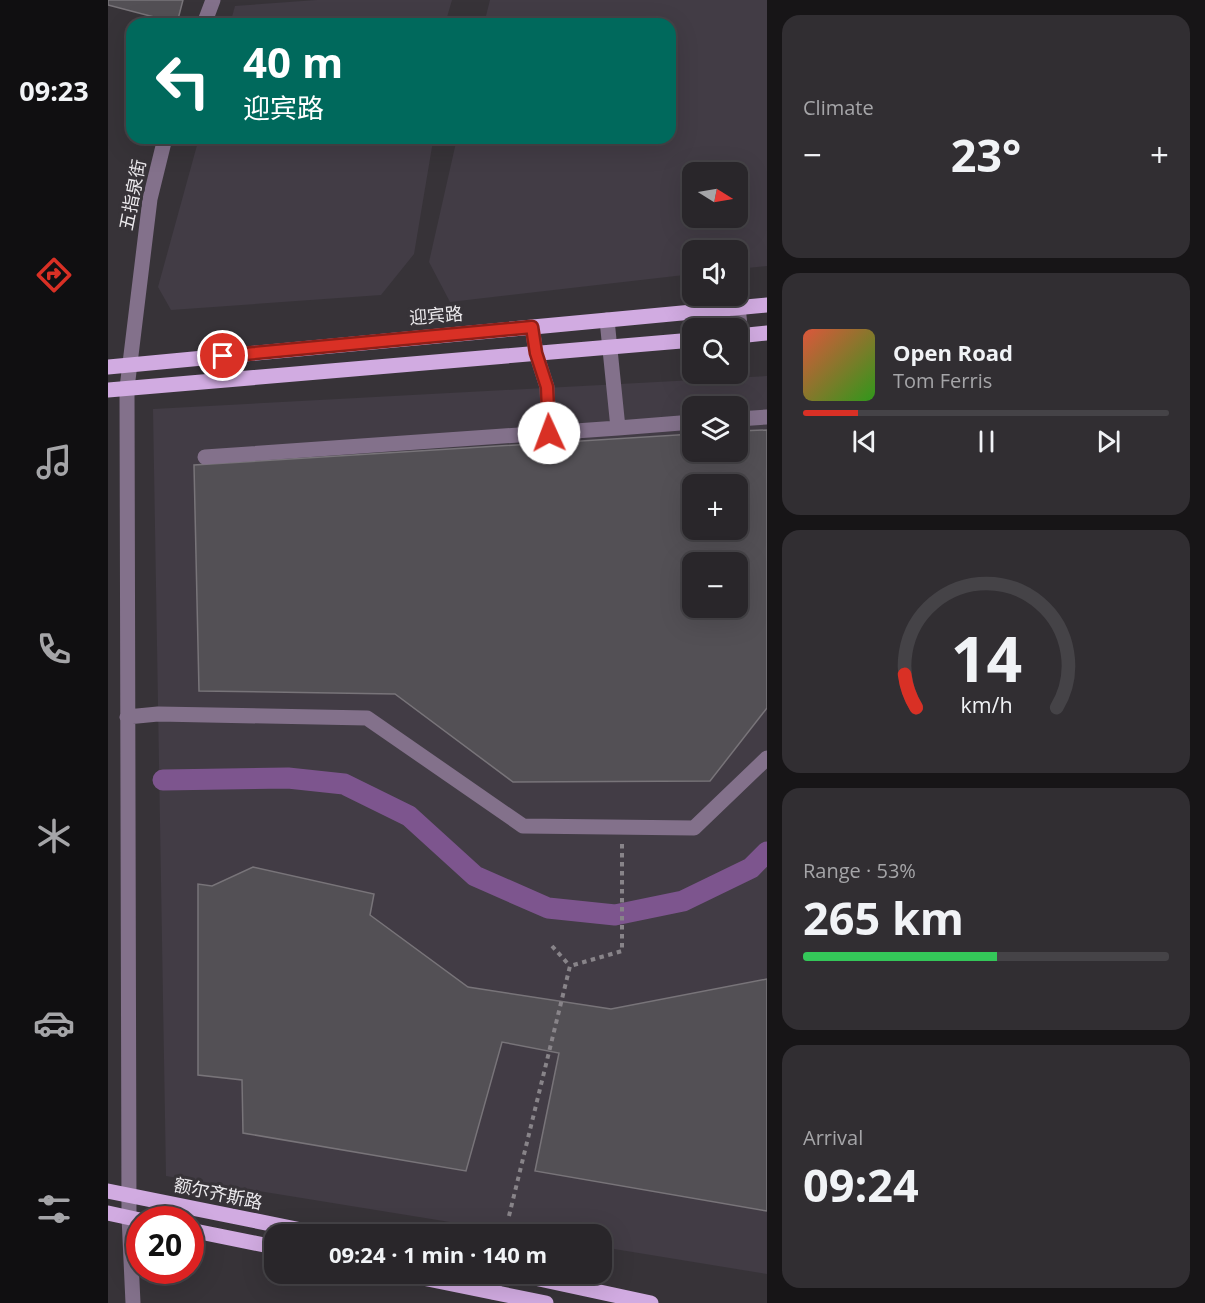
<!DOCTYPE html>
<meta charset="utf-8">
<style>
:root{--surface:#29262a;--page:#312e32;--text:#f1f3f6;--muted:#a5a5a8;--line:#454347;--accent:#d93025}
body{margin:0;font-family:"Open Sans","Noto Sans SC",sans-serif;background:var(--page);color:var(--text);height:100vh;display:flex;flex-direction:column;font-size:22px;white-space:nowrap}
*{box-sizing:border-box;margin:0}
p{font-size:20px;color:var(--muted)}
.icon{flex:none;width:33px;height:33px;fill:none;stroke:currentColor;stroke-width:2;stroke-linecap:round;stroke-linejoin:round}
.map{position:relative;flex:1;overflow:hidden}
.side{display:flex;flex-direction:column;gap:15px;padding:15px;background:#171517;width:438px}
.side>*{flex:none}
.banner{position:absolute;left:18px;top:18px;width:550px;height:126px;border-radius:18px;box-shadow:0 6px 24px #0002,0 0 0 2px var(--line);background:#00695c;color:#fff;overflow:hidden}
.needle{width:39px;rotate:101deg}
.controls{position:absolute;left:574px;top:162px;display:grid;gap:12px}
.controls a{display:grid;place-items:center;width:66px;height:66px;border-radius:12px;background:var(--surface);box-shadow:0 6px 24px #0002,0 0 0 2px var(--line);font-size:30px}
.speed{position:absolute;left:18px;top:1206px;display:flex;gap:12px;font-size:30px;font-weight:700;text-align:center}
.speed>*{display:grid;place-content:center;width:78px;height:78px;border-radius:50%;background:var(--surface);box-shadow:0 6px 24px #0002,0 0 0 2px var(--line);line-height:1}
.speed .limit{border:9px solid #d22;background:#fff;color:#111}
.pin{position:absolute;display:grid;place-items:center;width:51px;height:51px;color:#fff;margin:-26px;border:3px solid #fff;border-radius:50%;box-shadow:0 2px 6px #0007}
.me{position:absolute;width:66px;margin:-33px;rotate:358deg;stroke-linejoin:round;filter:drop-shadow(0 0 4px #0008)}
.turn{display:flex;align-items:center;gap:21px;height:126px;padding:0 18px;font-size:27px}
.turn .icon{width:78px;height:78px;stroke-width:2.5}
.turn b{display:block;font-size:42px;line-height:51px}
.big{font-size:45px;font-weight:700;line-height:1.1}
.side .card{flex:1;display:flex;flex-direction:column;justify-content:center;gap:9px;min-width:0;padding:0 21px;border-radius:18px;background:var(--page)}
.side .dial{align-items:center;gap:0}
.dial svg{height:156px;overflow:visible;fill:none;stroke:var(--line);stroke-width:7;stroke-linecap:round;text-anchor:middle}
.dial text{fill:var(--text);stroke:none}
.song{display:flex;align-items:center;gap:18px}
.cover{width:72px;height:72px;border-radius:9px;background:linear-gradient(135deg,hsl(10 70% 55%),hsl(110 70% 35%))}
.played{height:6px;border-radius:3px;background:linear-gradient(90deg,var(--accent) 15%,var(--line) 15%)}
.keys{display:flex;justify-content:space-around;direction:ltr}
.heat{display:flex;justify-content:space-between;align-items:center;font-size:33px;direction:ltr}
.charge{height:9px;border-radius:4px;background:linear-gradient(90deg,#34c759 53%,var(--line) 0)}
.trip{position:absolute;left:156px;top:1224px;width:348px;height:60px;border-radius:18px;background:var(--surface);box-shadow:0 6px 24px #0002,0 0 0 2px var(--line);font-weight:700;line-height:60px;text-align:center}
main{display:flex;flex:1;min-height:0}
.tabs{display:flex;flex-direction:column;width:108px;justify-content:space-around;align-items:center;background:#100f11;color:var(--muted)}
.tabs .icon{width:42px;height:42px}
.tabs .active{color:var(--accent)}
.tabs b{font-size:27px;color:var(--text)}
.map>svg:first-child{display:block}
.built{fill:#423c45;fill-rule:evenodd}
.lines{fill:none;stroke-linecap:round;stroke-linejoin:round}
.canal{stroke:#7d558e;stroke-width:21}
.building{fill:#535055;stroke:#787479;stroke-width:1.5;fill-rule:evenodd}
.path{stroke:#888489;stroke-width:4;stroke-dasharray:4.5 4.5;stroke-linecap:butt}
.minor{stroke:#83718b;stroke-width:15}
.major{stroke:#d1abe1;stroke-width:15}
.route-casing{stroke:#8d1f18;stroke-width:15}
.route{stroke:#d93025;stroke-width:10}
.labels{text-anchor:middle;stroke-width:6;stroke-linejoin:round;paint-order:stroke}
.street-label{font-size:18px;fill:#ebe9ec;stroke:#373338}
</style>
<main>
<nav class="tabs">
<b>09:23</b>
<svg class="icon active" aria-label="directions" viewBox="0 0 24 24"><path d="M12 3l9 9-9 9-9-9zM9 14v-3h6M13 9l2 2-2 2"/></svg>
<svg class="icon" aria-label="music" viewBox="0 0 24 24"><path d="M9 18V5l10-2v13"/><circle cx="6" cy="18" r="3"/><circle cx="16" cy="16" r="3"/></svg>
<svg class="icon" aria-label="phone" viewBox="0 0 24 24"><path d="M5 4h4l2 5-3 2q2 4 5 5l2-3 5 2v4C11 20 4 13 5 4z"/></svg>
<svg class="icon" aria-label="climate" viewBox="0 0 24 24"><path d="M12 3v18M4 7l16 10M4 17L20 7"/></svg>
<svg class="icon" aria-label="car" viewBox="0 0 24 24"><path d="M5 17H2v-5l4-1 3-4h7l3 4 3 1v5h-3M9 17h6M6 11h13"/><circle cx="7" cy="17" r="2"/><circle cx="17" cy="17" r="2"/></svg>
<svg class="icon" aria-label="filters" viewBox="0 0 24 24"><path d="M4 7h16M4 17h16"/><circle cx="9" cy="7" r="2"/><circle cx="15" cy="17" r="2"/></svg>
</nav>
<div class="map">
<svg width="659" height="1303" viewBox="0 0 659 1303">
<rect width="100%" height="100%" fill="#373338"/>
<path class="built" d="M209,0H344L337,24H122L127,6Z
M382,0H659V266L630,269V250H585V274L342,302L321,262L349,138H562V24H376ZM585,172H630V218H585Z
M91,138H308L325,141L306,254L273,295L63,310L50,287Z
M659,376V1274L494,1247V1234H416L58,1176L45,409ZM585,406H630V452H585ZM585,484H630V530H585ZM585,562H630V608H585Z"/>
<g class="lines">
<path class="canal" d="M55,780L180,778L236,784L301,816L367,876L440,908L507,915L575,901L643,868L659,852"/>
</g>
<path class="building" d="M0,0H75L69,23L0,5Z
M659,430V708L602,781L405,782L287,694L91,691L86,465L585,434V452H630V431ZM585,484H630V530H585ZM585,562H630V608H585Z
M145,867L266,894L262,915L360,987L503,1009L659,979V1211L427,1171L451,1053L394,1042L358,1171L135,1133L134,1080L90,1075V884L104,886Z"/>
<g class="lines">
<path class="path" d="M444,946L462,966
M401,1216L462,966L514,951V844"/>
<path class="minor" d="M96,24L105,0
M629,296L633,336
M499,320L510,428L585,422
M424,327L428,353L439,387L441,433
M630,419L659,417
M97,457L510,428
M19,717L50,714L259,718L415,826L586,828L659,758
M396,1234L397,1231
M385,1292L389,1274
M25,1303L21,1217L19,388L42,199L57,138"/>
<path class="major" d="M630,336L659,333
M0,367L659,305
M0,390L585,340
M0,1191L213,1234
M0,1213L32,1220
M82,1230L166,1247
M295,1274L438,1303
M408,1274L543,1303"/>
</g>
<g class="lines">
<g class="route-casing">
<path id="route" d="M115,356L424,327L428,353L439,387L441,433"/>
</g>
<use href="#route" class="route"/>
</g>
<g class="labels">
<g class="street-label">
<text transform="translate(25 195) rotate(-79)" y="6">五指泉街</text>
<text transform="translate(328 316) rotate(-5)" y="6">迎宾路</text>
<text transform="translate(110 1194) rotate(12)" y="6">额尔齐斯路</text>
</g>
</g>
</svg>
<div class="controls">
<a><svg class="needle" viewBox="-14 -14 28 28"><path d="M0-13l5 13h-10z" fill="#e53935"/><path d="M0 13l5-13h-10z" fill="#a5a5a8"/></svg></a>
<a><svg class="icon" aria-label="sound" viewBox="0 0 24 24"><path d="M4 9h4l5-4v14l-5-4H4zM17 9q2 3 0 6"/></svg></a>
<a><svg class="icon" aria-label="search" viewBox="0 0 24 24"><circle cx="10" cy="10" r="6"/><path d="M15 15l6 6"/></svg></a>
<a><svg class="icon" aria-label="layers" viewBox="0 0 24 24"><path d="M12 4l9 5-9 5-9-5zM3 14l9 5 9-5"/></svg></a>
<a>+</a>
<a>−</a>
</div>
<div class="speed"><div class="limit">20</div></div>
<div class="pin" style="left:115px;top:356px;background:#d93025"><svg class="icon" aria-label="arrive" viewBox="0 0 24 24"><path d="M6 21V4h12l-3 4 3 4H6"/></svg></div>
<svg class="me" style="left:441px;top:433px" viewBox="-20 -20 40 40"><circle r="19" fill="#fff"/><path d="M0-13L10 11 0 6-10 11z" fill="#d93025"/></svg>
<div class="trip">09:24 · 1 min · 140 m</div>
<div class="banner">
<div class="turn"><svg class="icon" aria-label="left" viewBox="0 0 24 24"><path d="M17 20v-9H6M10 6l-5 5 5 5"/></svg><div><b>40 m</b>迎宾路</div></div>
</div>
</div>
<section class="side">
<div class="card"><p>Climate</p>
<div class="heat"><a>−</a><b class="big">23°</b><a>+</a></div>
</div>
<div class="card">
<div class="song"><i class="cover"></i><div><b>Open Road</b><p>Tom Ferris</p></div></div>
<div class="played"></div>
<div class="keys"><svg class="icon" aria-label="previous" viewBox="0 0 24 24"><path d="M18 5L8 12l10 7zM5 5v14"/></svg><svg class="icon" aria-label="pause" viewBox="0 0 24 24"><path d="M8 5v14M16 5v14"/></svg><svg class="icon" aria-label="next" viewBox="0 0 24 24"><path d="M6 5l10 7-10 7zM19 5v14"/></svg></div>
</div>
<div class="card dial"><svg viewBox="0 0 100 80">
<path d="M14 69A42 42 0 1 1 86 69"/>
<path d="M14 69A42 42 0 0 1 8 52" stroke="#d93025"/>
<text x="50" y="56" font-size="32" font-weight="700">14</text>
<text x="50" y="72" font-size="11">km/h</text>
</svg></div>
<div class="card"><p>Range · 53%</p><b class="big">265 km</b><div class="charge"></div></div>
<div class="card"><p>Arrival</p><b class="big">09:24</b></div>
</section>
</main>
